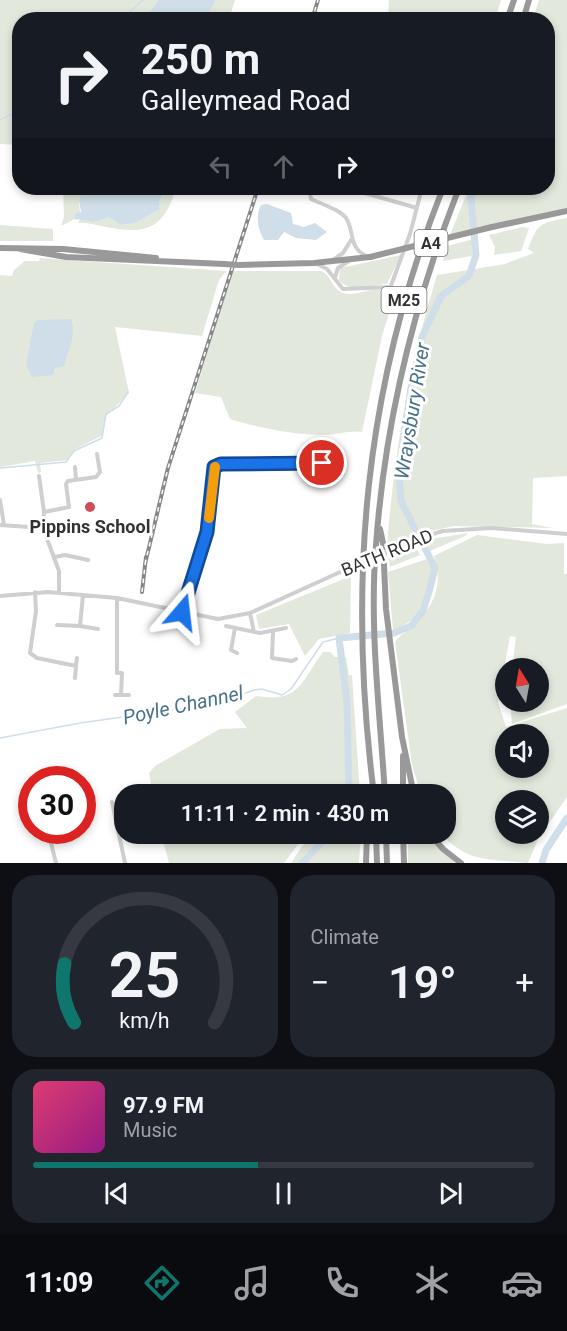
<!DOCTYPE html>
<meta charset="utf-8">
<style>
:root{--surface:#171b24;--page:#20242c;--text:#f1f3f6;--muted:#9ea1a6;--line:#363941;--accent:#0f766e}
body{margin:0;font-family:Roboto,sans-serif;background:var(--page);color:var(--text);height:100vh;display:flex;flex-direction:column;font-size:22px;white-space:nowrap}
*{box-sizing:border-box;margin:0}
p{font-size:20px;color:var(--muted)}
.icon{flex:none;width:33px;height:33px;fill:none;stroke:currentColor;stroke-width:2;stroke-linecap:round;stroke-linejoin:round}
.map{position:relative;height:863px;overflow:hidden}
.side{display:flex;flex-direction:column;gap:12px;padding:12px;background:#0d0f14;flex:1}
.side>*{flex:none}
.hud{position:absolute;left:12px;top:12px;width:543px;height:183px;border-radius:24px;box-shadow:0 3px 9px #0003;background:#171b24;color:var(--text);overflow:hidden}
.needle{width:39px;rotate:349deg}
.fabs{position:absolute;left:495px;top:658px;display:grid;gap:12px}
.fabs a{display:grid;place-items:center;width:54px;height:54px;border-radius:50%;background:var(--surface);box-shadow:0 3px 9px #0003;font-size:30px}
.speed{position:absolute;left:18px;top:766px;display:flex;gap:12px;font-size:30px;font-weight:700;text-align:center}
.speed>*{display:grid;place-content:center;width:78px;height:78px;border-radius:50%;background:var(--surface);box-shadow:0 3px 9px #0003;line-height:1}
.speed .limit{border:9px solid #d22;background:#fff;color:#111}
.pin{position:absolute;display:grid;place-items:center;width:51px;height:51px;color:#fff;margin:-26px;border:3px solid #fff;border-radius:50%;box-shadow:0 2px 6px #0007}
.me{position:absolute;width:66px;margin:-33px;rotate:17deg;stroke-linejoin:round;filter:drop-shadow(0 0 4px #0008)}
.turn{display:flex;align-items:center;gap:21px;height:126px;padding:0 30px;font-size:27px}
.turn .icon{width:78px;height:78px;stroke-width:2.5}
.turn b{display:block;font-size:42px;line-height:51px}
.lanes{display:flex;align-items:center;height:57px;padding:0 30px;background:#0003;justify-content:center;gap:30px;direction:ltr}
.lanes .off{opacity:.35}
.big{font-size:45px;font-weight:600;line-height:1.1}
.side .card{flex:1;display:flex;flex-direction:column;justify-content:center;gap:9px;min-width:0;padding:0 21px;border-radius:24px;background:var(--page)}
.side .dial{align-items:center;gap:0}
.dial svg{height:156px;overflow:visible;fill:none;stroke:var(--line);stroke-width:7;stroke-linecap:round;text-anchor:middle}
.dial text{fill:var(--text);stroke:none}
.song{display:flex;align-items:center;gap:18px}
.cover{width:72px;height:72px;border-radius:9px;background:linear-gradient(135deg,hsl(340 70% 55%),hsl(310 70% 35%))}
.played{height:6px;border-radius:3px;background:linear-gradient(90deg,var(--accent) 45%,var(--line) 45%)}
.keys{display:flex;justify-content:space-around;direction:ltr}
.heat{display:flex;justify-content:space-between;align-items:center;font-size:33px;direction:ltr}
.side .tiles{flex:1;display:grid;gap:12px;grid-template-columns:1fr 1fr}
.card:last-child{grid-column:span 2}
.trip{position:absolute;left:114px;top:784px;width:342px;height:60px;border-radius:24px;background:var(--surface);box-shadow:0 3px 9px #0003;font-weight:600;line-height:60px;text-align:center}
.dock{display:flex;height:96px;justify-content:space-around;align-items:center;background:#090b0e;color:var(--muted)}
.dock .icon{width:42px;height:42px}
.dock .active{color:var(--accent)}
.dock b{font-size:27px;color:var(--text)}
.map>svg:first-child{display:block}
.green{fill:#e2e8dc;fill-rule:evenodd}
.water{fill:#cfdee8}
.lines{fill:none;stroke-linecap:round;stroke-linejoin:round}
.stream{stroke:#cfdee8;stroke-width:1.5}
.river{stroke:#cfdee8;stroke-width:7}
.minor{stroke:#cfcfcf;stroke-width:4}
.highway{stroke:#999;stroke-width:6}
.rail-casing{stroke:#878787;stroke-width:4}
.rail{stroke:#fff;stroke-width:1.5;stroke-dasharray:4.5;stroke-linecap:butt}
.minor-bridge{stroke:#cfcfcf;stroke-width:4}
.highway-bridge{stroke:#999;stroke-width:6}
.route-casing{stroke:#114b97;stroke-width:15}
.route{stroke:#1a73e8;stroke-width:10}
.slow{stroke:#f59e0b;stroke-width:10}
.poi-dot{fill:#d04d58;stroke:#fff;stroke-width:2}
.labels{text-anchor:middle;stroke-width:6;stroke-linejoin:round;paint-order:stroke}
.shield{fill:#fff;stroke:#707070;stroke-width:1.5}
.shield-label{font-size:16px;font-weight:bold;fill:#323232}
.poi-label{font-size:18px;font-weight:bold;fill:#323232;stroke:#fff}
.street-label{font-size:18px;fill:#323232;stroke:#fff}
.water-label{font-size:20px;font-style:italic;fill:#49728b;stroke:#fff}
</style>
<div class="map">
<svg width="567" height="863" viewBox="0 0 567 863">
<rect width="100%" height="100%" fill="#fff"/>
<path class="green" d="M0,0H158L151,10L137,19L20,20L19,145L0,144Z
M216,0H235L229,19H210V11Z
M389,0H501L495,19L388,20Z
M539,0H567V208L450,235L469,188H548V20L533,19Z
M63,188H82L79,202L80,213L75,219L61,226L64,217Z
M167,188H176C164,229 146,235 106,227C96,225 87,222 78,223L80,219L97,222L109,217L121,225L135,223L159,210V202Z
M567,218V476L533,478L532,524L553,528L454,526L426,532L387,547C394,454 409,364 437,275L505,264L534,253L528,249C538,223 540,223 567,218Z
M0,225L53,229V241H0Z
M522,227L529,228L521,251L494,255L495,247L489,235Z
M474,239L472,256L443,261L447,246Z
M401,255L387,284C372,285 348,293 339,280L340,268Z
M40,258L226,271L219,280L202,336L115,327L129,393L106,416L103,435L74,450L68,460L40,463L41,472L38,473L35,461L0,467V275L12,276L14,270L25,261H39Z
M232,271H321C332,275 331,289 344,293C356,297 369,287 382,290V307L397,288L382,336L362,432C349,430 338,435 324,435C294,435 259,428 230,419L221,397L195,393Z
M468,533L465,536L430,551L425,540Z
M477,535L547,544L564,543V574H567V704L512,724L510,702H538V669H512L516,637L510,636L498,702L506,727L567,708V797L538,839L528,863C491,859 468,863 441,834H446V795H421L412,765L395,642C399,635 406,633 412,627C434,607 444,584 434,556ZM506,735H538V768H506ZM506,801H538V834H506Z
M414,544L420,555L390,567L388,555Z
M427,559L432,568C427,598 424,619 393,630L388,572Z
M351,576L350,633L319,639L305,656L289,624L259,629L256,615Z
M323,652H330L335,657H346L349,675H352L360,795H153L149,773L155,766L220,729L247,728L235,712L256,696C300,703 300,683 323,652Z
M161,834H306L284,863H169Z
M315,834H361L359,863H291L303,845Z
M408,834H426L455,863H408Z"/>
<path class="water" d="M158,0H216L210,11V19H137L151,10Z
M82,188H167L159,202V210L135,223L121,225L109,217L97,222L75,219V214L81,212L79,200Z
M267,204L291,213L293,224L304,227L315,223L327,232L316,240L296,238L284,232L278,240H264C258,230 255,216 261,205Z
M71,319C77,334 68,352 64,366L55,368L53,375L32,377L26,365L34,323L38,320Z"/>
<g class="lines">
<path class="stream" d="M121,20L143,0
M0,120L18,111L20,113
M0,468L66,462L74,451L102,438L106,414L119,406L128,392
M0,738L80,723L180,709L200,701H224L254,690L262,689L282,695L291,689L323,642L339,638"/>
<path class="river" d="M349,795L347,702L339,638L394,633L411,626L423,611L429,592L435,568L401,501L399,475L411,388L422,337L441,296L469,276L476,255L471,198L475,188
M302,863L330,834
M542,863L546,850L567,818"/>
<path class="minor" d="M309,188L311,199C321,204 339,209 346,218C355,232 348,247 366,256
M347,188L417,208
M333,260L343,253L351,240
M317,264L327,269L343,289L390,287
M335,277L338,268L349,261
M386,299L410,234L422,188
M75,467L76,480
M39,476L44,512L43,528
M0,500L4,525
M44,512L69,507L66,484L68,481L96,477L100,472L97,454
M0,525L43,528L59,571V592
M443,531L491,528L567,534
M55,557L65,555L88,560
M35,592L36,611L30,653L37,658L76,666L75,678
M83,595L80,626L98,629
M0,596L48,592L117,598L218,619L250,613L305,588
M182,612L208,532L214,467L221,464L322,463
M250,613L254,632
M57,625L80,626
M226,626L260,633L286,628
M235,628L231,650L237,653
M273,632L272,658L292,661L296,659
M76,666L77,658
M115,695H121L122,673H117V598
M121,695H129
M112,802L125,863
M48,831L56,863"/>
<path class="highway" d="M507,20L514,0
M523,20L529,0
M492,227L567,211
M0,248L63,249L156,258
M20,249L66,257L224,264
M239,265L314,263L370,257
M380,529L383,543L386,609L402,737L414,795
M403,756V795
M374,795C347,582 364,387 443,188
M385,795C380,712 369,628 376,545C385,421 414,303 459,188
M376,834L377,863
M386,834L387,863
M403,834L404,863
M430,834L443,849L461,863
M366,863L367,834"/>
<g class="rail-casing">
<path id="rail" d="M312,20L318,0
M145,564L168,468L258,188
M142,592L146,557"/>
</g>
<use href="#rail" class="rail"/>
<path class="minor-bridge" d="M305,588L406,542L443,531"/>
<path class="highway-bridge" d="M370,257L492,227
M224,264L239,265"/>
</g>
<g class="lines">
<g class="route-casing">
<path id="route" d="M182,612L207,532L214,467L221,464L322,463"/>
</g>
<use href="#route" class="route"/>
<path class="slow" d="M209,518L215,467"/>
</g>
<circle class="poi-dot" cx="90" cy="507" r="6"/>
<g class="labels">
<g class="shield">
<rect x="414.5" y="230" width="33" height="26" rx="4.5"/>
<rect x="381.5" y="287" width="45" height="26" rx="4.5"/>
</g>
<g class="shield-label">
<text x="431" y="249">A4</text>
<text x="404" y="306">M25</text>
</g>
<g class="poi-label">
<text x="90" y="533">Pippins School</text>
</g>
<g class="street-label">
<text transform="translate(387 553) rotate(-22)" y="6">BATH ROAD</text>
</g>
<g class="water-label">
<text transform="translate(412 411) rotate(-81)" y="7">Wraysbury River</text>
<text transform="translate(183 705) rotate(-12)" y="7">Poyle Channel</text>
</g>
</g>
</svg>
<div class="fabs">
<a><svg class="needle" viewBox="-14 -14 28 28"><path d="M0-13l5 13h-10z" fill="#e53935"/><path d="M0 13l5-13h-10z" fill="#9ea1a6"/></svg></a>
<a><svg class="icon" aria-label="sound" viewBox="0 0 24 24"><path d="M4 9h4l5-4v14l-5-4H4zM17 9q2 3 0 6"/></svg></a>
<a><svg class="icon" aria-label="layers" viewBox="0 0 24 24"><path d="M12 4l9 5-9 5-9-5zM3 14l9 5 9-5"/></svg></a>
</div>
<div class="speed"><div class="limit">30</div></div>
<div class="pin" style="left:322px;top:463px;background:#d93025"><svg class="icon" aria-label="arrive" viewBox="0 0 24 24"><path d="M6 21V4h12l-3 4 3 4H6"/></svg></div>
<svg class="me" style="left:182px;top:612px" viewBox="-20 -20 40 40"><path d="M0-17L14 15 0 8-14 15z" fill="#1a73e8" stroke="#fff" stroke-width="4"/></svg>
<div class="trip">11:11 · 2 min · 430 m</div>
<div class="hud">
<div class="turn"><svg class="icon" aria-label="right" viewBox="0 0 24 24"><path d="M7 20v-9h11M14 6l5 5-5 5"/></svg><div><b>250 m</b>Galleymead Road</div></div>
<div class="lanes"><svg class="icon off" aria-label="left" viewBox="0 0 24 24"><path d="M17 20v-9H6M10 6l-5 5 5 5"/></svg><svg class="icon off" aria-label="ahead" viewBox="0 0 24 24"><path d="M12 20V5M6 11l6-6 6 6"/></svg><svg class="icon" aria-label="right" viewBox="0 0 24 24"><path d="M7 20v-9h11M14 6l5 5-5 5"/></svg></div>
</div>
</div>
<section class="side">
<div class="tiles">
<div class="card dial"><svg viewBox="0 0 100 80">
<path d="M14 69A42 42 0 1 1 86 69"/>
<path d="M14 69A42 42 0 0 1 9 39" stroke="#0f766e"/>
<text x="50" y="56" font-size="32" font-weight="700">25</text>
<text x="50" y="72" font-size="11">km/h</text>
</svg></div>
<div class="card"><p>Climate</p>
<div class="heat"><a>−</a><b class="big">19°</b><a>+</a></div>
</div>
<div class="card">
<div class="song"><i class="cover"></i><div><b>97.9 FM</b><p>Music</p></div></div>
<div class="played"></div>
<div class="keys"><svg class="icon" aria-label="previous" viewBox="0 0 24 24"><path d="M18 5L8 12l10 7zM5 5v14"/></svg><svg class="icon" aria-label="pause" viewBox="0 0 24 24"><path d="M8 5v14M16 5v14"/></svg><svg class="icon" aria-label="next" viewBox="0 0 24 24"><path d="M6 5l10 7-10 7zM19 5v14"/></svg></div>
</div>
</div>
</section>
<nav class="dock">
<b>11:09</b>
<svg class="icon active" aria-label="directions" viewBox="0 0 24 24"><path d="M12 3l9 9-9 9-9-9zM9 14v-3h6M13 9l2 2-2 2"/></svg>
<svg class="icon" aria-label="music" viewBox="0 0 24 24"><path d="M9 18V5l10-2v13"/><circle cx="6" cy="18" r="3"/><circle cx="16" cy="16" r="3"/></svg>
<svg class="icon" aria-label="phone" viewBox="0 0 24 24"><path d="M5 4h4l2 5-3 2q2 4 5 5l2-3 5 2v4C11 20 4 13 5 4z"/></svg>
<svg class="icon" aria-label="climate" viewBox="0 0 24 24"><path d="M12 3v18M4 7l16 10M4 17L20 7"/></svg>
<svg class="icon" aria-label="car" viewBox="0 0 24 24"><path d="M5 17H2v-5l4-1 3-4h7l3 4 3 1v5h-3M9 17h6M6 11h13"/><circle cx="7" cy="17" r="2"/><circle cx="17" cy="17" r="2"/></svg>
</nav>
